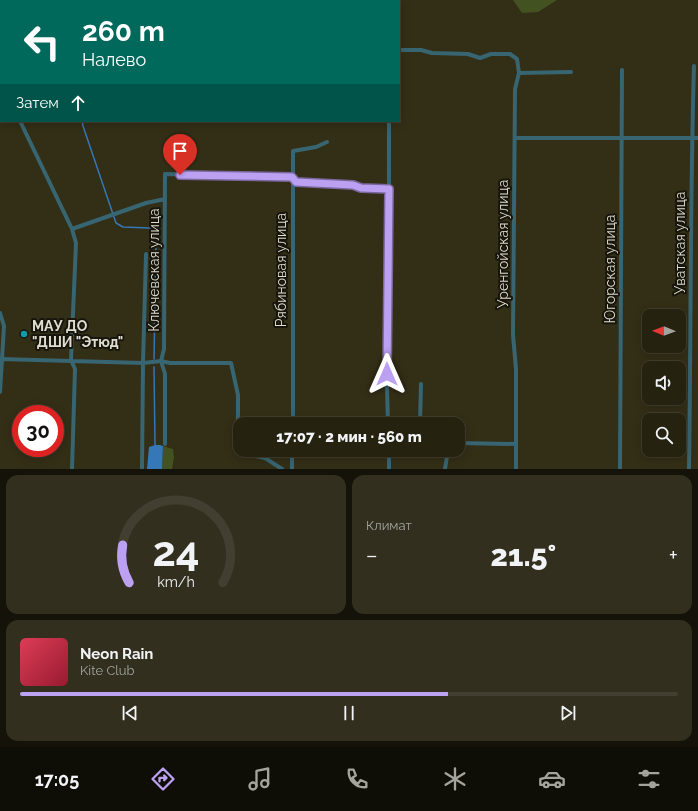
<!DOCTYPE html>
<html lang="ru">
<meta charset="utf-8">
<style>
:root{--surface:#262210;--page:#322f1e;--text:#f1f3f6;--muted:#a4a49f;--line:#423f30;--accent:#bca0f2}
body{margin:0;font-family:Raleway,sans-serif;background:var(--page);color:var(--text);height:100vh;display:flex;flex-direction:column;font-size:15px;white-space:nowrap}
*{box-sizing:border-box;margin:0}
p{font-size:13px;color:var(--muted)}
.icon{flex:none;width:22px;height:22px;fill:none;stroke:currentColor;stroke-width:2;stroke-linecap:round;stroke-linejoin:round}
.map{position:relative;height:469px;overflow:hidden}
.side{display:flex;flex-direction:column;gap:6px;padding:6px;background:#151309;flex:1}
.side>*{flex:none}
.top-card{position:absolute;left:0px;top:0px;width:400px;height:122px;box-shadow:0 2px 10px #0003,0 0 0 1px var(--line);background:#00695c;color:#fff;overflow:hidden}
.needle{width:26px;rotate:271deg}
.tools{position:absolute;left:642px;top:309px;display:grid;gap:8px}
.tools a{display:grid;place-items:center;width:44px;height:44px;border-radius:8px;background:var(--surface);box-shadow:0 2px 10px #0003,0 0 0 1px var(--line);font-size:20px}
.speed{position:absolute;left:12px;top:405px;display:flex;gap:8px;font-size:20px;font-weight:700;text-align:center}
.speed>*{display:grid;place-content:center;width:52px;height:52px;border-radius:50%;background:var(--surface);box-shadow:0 2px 10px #0003,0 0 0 1px var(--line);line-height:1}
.speed .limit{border:6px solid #d22;background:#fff;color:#111}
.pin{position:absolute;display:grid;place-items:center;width:34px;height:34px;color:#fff;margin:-41px -17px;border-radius:50% 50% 50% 0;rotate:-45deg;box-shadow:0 0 4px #0007}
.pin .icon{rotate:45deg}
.me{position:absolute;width:44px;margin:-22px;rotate:0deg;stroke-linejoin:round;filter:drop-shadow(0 0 3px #0008)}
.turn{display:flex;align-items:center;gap:14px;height:84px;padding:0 16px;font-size:18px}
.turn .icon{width:52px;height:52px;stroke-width:2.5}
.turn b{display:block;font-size:28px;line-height:34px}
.then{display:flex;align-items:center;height:38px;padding:0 16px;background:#0003;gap:8px;font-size:15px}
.big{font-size:30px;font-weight:800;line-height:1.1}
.side .card{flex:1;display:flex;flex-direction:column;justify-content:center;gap:6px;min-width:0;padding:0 14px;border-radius:12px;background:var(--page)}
.side .dial{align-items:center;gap:0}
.dial svg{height:104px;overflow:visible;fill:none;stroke:var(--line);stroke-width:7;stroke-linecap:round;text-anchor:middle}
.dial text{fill:var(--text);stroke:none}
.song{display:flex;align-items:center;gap:12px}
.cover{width:48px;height:48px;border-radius:6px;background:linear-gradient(135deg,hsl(350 70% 55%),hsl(350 70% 35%))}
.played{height:4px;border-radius:2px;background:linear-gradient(90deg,var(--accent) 65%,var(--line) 65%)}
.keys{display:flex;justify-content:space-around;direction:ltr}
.heat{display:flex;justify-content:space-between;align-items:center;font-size:22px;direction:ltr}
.side .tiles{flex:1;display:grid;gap:6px;grid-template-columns:1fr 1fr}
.card:last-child{grid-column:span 2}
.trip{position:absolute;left:233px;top:417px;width:232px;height:40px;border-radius:12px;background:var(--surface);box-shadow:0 2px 10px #0003,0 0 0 1px var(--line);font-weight:800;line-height:40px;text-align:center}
.tab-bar{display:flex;height:64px;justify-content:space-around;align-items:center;background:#0f0e06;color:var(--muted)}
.tab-bar .icon{width:28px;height:28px}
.tab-bar .active{color:var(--accent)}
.tab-bar b{font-size:18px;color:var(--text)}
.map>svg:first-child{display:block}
.green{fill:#425321}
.water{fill:#3677b7}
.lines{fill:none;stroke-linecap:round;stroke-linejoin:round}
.stream{stroke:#3677b7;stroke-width:1.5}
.minor{stroke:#386572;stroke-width:4}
.route-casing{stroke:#7a689d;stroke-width:10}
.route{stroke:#bca0f2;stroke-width:7}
.culture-dot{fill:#0f9aa8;stroke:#18160c;stroke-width:1.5}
.labels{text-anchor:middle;stroke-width:4;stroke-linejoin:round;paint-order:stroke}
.street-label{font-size:14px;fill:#dfddcf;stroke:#18160c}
.poi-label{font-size:14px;font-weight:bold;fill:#dfddcf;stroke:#18160c;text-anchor:start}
</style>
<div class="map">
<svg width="698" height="469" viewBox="0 0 698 469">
<rect width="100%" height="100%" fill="#332e16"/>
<path class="green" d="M513,0H557L538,12L522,13Z
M163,446L173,449L174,457L172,469H162Z"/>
<path class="water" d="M155,445H160L163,446L162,469H147L149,447Z"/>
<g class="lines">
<path class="stream" d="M82,121L83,126L116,223L123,227L150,228L156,240L154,359
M154,367L155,445"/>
<path class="minor" d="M57,0V1
M399,50H421L432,53L468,54L480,58L491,54H510L517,59L519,73
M0,93H1
M0,112H1
M20,121L72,229L76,243L71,360L75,369L72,469
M515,138H698
M72,229L146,203L165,199
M0,313L4,326L0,392
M0,359L143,363L161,361L170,363H231L238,395V414L237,443L239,450L245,454L265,458L282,469
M293,424V151L316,147L327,142
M388,424L387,387L389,265V121
M420,424L421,384
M458,443L516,444
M165,444V374L161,361L164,349L165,174L292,177L296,182L353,185L361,188L389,189
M142,469L143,363L146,254
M292,469V450
M389,469V450
M445,469L448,450
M516,469V369L513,335L515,89L519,73L571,72
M620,469L622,70
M689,469C691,335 690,200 694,66"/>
</g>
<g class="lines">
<g class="route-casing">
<path id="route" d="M180,175L292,177L296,182L353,185L361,188L389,189L387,374"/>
</g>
<use href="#route" class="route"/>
</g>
<circle class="culture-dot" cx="24" cy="334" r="4"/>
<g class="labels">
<g class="street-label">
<text transform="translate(680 243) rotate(-90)" y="5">Уватская улица</text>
<text transform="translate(503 244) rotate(-90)" y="5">Уренгойская улица</text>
<text transform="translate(610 269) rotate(-90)" y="5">Югорская улица</text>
<text transform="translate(154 270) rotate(-90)" y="5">Ключевская улица</text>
<text transform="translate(281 270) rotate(-90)" y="5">Рябиновая улица</text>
</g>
<g class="poi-label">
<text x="32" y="331">МАУ ДО<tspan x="32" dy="16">"ДШИ "Этюд"</tspan></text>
</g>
</g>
</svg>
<div class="tools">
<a><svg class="needle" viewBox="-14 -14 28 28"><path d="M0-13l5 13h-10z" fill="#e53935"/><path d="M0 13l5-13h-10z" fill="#a4a49f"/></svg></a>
<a><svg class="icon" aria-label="sound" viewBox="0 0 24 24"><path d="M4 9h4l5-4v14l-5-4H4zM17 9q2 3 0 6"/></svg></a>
<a><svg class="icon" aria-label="search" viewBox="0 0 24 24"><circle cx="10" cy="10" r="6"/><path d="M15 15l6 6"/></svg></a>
</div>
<div class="speed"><div class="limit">30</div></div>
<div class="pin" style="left:180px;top:175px;background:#d93025"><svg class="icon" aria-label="arrive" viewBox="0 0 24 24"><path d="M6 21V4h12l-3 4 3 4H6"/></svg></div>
<svg class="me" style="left:387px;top:374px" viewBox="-20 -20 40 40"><path d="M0-17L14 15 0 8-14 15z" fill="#bca0f2" stroke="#fff" stroke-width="4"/></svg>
<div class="trip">17:07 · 2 мин · 560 m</div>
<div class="top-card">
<div class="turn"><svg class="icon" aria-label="left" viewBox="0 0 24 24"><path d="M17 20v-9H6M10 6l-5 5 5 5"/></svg><div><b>260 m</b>Налево</div></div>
<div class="then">Затем<svg class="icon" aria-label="ahead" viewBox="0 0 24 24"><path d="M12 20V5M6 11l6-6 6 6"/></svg></div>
</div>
</div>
<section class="side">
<div class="tiles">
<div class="card dial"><svg viewBox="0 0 100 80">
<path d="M14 69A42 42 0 1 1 86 69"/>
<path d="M14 69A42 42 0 0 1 9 40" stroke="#bca0f2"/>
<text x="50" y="56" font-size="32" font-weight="700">24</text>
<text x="50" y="72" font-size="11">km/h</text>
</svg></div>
<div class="card"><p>Климат</p>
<div class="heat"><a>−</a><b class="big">21.5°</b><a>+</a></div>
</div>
<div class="card">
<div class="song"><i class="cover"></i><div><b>Neon Rain</b><p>Kite Club</p></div></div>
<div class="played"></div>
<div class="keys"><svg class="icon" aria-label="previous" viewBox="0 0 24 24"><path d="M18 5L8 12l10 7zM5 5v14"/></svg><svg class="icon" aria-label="pause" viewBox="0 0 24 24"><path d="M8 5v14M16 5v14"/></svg><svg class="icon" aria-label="next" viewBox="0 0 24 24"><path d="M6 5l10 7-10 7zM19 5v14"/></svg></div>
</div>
</div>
</section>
<nav class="tab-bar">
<b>17:05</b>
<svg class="icon active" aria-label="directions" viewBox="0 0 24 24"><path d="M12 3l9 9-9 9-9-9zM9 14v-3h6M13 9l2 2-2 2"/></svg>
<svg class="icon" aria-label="music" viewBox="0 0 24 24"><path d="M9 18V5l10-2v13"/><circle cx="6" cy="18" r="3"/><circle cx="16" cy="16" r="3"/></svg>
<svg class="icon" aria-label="phone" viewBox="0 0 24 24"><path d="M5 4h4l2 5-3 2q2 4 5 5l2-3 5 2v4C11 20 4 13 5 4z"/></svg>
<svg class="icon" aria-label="climate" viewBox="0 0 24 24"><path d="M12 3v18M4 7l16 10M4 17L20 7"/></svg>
<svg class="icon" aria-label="car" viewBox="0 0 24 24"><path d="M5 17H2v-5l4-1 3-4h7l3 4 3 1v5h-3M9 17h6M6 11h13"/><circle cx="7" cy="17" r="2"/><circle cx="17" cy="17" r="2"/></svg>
<svg class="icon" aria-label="filters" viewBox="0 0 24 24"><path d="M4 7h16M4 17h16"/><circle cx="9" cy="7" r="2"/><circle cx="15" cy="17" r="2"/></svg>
</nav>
